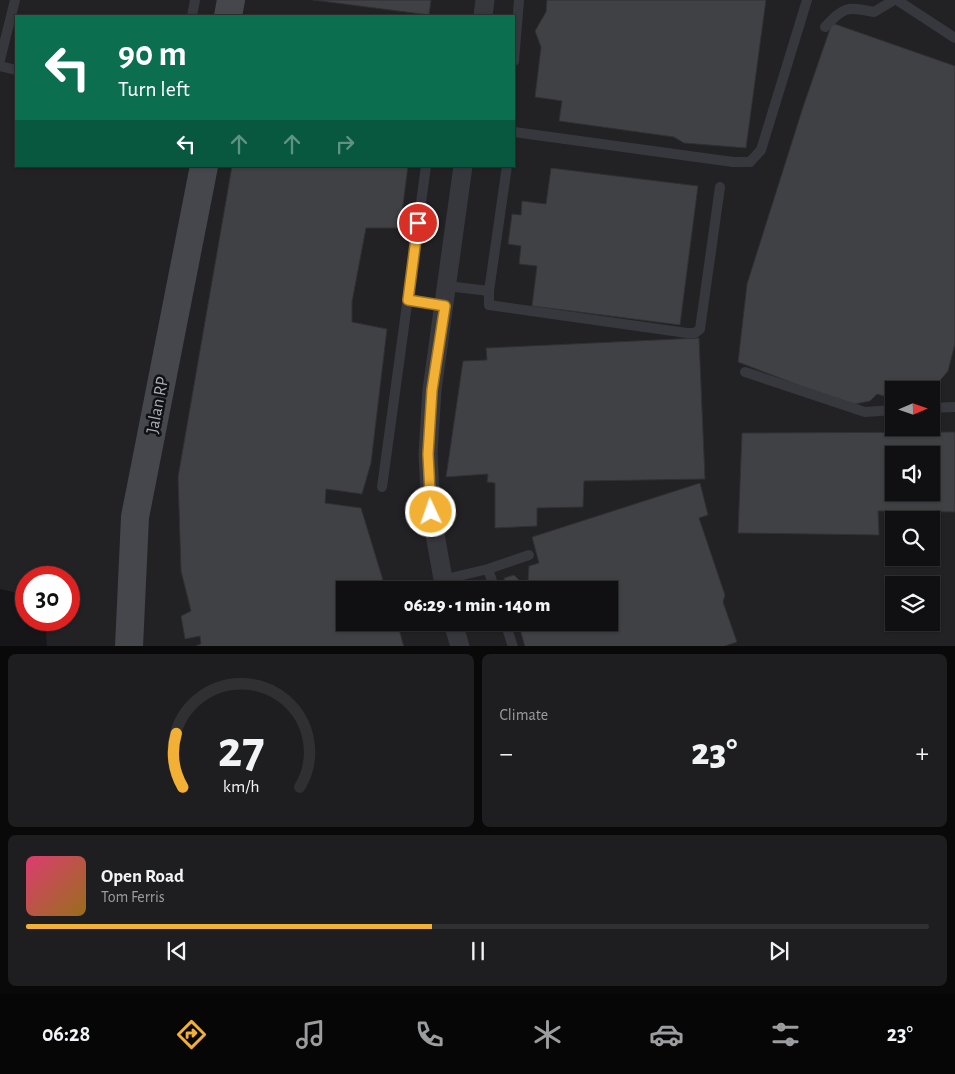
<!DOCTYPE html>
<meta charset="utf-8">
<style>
:root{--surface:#101012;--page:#1e1e20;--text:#f1f3f6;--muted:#9c9d9f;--line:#303032;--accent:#f2b134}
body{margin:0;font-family:"Alegreya Sans",sans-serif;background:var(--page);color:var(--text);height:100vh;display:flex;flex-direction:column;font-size:19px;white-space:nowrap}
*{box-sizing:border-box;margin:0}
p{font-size:16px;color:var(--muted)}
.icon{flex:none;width:28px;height:28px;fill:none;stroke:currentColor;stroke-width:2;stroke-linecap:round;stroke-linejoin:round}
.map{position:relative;height:646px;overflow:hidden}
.panel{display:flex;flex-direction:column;gap:8px;padding:8px;background:#09090a;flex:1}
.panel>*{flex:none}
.guide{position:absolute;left:15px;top:15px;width:500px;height:152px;border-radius:0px;box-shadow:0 1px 4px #0004,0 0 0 1px var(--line);background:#0b6e4f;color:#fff;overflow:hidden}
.needle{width:32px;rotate:88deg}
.controls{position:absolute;left:885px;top:381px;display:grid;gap:10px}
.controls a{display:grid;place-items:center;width:55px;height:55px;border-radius:0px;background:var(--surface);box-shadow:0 1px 4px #0004,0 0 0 1px var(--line);font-size:25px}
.speed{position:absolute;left:15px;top:566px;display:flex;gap:10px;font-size:25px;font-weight:700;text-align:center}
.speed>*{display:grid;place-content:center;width:65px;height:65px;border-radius:50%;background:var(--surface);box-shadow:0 1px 4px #0004,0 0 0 1px var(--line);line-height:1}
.speed .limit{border:8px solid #d22;background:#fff;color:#111}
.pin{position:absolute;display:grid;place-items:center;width:42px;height:42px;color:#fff;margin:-21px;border:2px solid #fff;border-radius:50%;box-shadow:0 1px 5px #0007}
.me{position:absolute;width:55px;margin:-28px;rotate:357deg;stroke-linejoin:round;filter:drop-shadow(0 0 4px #0008)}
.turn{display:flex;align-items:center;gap:18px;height:105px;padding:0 20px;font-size:22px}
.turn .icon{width:65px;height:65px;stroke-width:2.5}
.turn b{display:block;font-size:35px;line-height:42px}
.lanes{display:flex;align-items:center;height:48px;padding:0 20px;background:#0003;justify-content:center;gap:25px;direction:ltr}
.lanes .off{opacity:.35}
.big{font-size:38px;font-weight:800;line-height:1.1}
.panel .card{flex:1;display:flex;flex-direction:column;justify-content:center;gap:8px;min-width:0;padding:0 18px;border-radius:8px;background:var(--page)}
.panel .dial{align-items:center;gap:0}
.dial svg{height:130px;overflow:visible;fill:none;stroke:var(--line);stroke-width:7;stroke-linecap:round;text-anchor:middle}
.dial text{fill:var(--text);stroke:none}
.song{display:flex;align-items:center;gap:15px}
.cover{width:60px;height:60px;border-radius:8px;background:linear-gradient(135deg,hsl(340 70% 55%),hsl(40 70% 35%))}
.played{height:5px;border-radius:2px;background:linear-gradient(90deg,var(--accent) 45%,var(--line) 45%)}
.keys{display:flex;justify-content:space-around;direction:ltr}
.heat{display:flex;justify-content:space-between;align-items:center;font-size:28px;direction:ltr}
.panel .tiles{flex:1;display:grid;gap:8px;grid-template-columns:1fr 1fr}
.card:last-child{grid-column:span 2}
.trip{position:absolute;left:336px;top:581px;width:282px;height:50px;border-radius:0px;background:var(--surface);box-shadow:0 1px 4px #0004,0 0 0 1px var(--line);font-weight:800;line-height:50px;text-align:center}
.menu{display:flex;height:80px;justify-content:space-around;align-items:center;background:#060607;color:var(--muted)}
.menu .icon{width:35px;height:35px}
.menu .current{color:var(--accent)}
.menu b{font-size:22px;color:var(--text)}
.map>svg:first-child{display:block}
.built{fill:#222225;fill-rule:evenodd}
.building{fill:#404145;stroke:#303034;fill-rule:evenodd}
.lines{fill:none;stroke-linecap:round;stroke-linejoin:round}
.lane{stroke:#37383d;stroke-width:10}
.street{stroke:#37383d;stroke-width:19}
.secondary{stroke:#45474d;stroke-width:28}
.route-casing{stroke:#9d7322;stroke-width:12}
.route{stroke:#f2b134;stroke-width:9}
.labels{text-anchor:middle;stroke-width:5;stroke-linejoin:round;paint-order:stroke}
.street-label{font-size:18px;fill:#a8adb8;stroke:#111113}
</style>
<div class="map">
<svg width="955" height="647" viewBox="0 0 955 647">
<rect width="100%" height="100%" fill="#161618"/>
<path class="built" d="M0,0H955V646H47L45,620H69V578H26V595L0,589ZM16,16H514V166H16ZM894,390H931V428H894ZM894,455H931V492H894ZM894,520H931V558H894ZM894,585H931V622H894ZM345,590H610V622H345Z"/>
<path class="building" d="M313,0H431L429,15Z
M547,0H766L746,148L684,143L674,137L559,121L562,101L535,97L541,47L535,31L546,12Z
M832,23L955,66V344L948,371L931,391V390H894V399L877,394L870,401L850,405L738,362L747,284L803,107Z
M232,166H408L400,228H366L352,302V322L387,329L371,463L362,494L326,489L325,503L361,508L386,590H345V622H397L404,647H193L201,644L200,636L185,639L181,616L191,611L181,571L178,477Z
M551,168L698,186L680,325L532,306L537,266L519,264L521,246L508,244L512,214L521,215L522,201L546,204Z
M699,338L705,479L584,481L583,507L537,508V526L495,528V483L487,482L488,474L446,477L463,361L487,360L486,348Z
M955,432V512L878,511L879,535L738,533L742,433ZM894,455H931V492H894Z
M700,483L708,515L699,518L725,595L723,602L737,642L722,647H525L518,622H610V590H507L504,578L514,575L520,581H528L529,566L539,563L532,537Z"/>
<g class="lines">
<path class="lane" d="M897,0L955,38
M192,16L195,0
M825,27C844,7 846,6 874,12L894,0
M0,60L15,0
M514,61L519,0
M0,66L16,70
M514,132L733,162H750L761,150L807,0
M507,166L489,291V305L687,333H695L700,329L720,187
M447,286L489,291
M408,299L445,305
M745,372L865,412L894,410
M931,408L955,407
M382,487L426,166
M488,569L529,555
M442,580L488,569L495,590
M505,622L513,647"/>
<path class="street" d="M483,16L485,0
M445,590L431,512L428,454L432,390L463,166
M453,622L460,647"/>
<path class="secondary" d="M228,16L231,0
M129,647L135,517L204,166"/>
</g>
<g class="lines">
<g class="route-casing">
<path id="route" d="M418,223L408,300L445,306L432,390L428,454L431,512"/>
</g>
<use href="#route" class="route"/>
</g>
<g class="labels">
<g class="street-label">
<text transform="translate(157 405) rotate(-79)" y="6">Jalan RP</text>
</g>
</g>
</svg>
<div class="controls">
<a><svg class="needle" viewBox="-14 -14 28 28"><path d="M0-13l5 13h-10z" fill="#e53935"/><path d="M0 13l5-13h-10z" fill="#9c9d9f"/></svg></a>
<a><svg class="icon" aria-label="sound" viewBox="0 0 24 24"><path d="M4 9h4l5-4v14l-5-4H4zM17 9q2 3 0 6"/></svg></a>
<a><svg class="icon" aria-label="search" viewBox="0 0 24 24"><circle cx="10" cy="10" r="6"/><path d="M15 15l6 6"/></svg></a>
<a><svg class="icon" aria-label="layers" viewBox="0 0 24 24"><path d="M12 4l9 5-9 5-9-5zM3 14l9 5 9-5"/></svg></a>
</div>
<div class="speed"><div class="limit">30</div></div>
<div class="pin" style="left:418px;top:223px;background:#d93025"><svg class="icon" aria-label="arrive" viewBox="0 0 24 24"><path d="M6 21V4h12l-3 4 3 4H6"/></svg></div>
<svg class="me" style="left:431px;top:512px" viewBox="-20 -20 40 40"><circle r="17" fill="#f2b134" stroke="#fff" stroke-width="3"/><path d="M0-11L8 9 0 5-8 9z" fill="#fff"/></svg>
<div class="trip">06:29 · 1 min · 140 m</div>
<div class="guide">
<div class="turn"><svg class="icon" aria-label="left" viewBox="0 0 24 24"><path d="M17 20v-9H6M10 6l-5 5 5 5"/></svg><div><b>90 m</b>Turn left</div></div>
<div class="lanes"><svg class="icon" aria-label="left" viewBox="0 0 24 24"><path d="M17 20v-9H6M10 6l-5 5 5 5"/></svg><svg class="icon off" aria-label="ahead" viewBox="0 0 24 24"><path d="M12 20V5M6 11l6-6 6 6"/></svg><svg class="icon off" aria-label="ahead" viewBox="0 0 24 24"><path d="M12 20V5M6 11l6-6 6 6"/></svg><svg class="icon off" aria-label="right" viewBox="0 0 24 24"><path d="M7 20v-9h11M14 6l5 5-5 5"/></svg></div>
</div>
</div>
<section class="panel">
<div class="tiles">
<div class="card dial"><svg viewBox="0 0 100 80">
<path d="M14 69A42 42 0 1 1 86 69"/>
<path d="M14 69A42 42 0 0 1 10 36" stroke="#f2b134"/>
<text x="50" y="56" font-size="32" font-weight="700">27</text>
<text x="50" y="72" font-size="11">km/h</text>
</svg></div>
<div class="card"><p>Climate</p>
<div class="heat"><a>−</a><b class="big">23°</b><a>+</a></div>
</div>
<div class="card">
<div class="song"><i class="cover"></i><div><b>Open Road</b><p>Tom Ferris</p></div></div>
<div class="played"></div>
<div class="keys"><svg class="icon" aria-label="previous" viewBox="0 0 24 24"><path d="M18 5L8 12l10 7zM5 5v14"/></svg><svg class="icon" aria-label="pause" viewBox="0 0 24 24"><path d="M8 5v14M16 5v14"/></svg><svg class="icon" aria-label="next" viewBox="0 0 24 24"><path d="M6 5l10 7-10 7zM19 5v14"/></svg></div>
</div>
</div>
</section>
<nav class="menu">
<b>06:28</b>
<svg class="icon current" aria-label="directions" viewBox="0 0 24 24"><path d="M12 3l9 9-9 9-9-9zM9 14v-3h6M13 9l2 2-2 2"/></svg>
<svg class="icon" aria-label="music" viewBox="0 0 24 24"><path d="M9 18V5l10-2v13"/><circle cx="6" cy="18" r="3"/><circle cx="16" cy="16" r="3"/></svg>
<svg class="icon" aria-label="phone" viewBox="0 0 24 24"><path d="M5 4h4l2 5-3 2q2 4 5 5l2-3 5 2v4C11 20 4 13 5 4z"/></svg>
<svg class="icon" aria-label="climate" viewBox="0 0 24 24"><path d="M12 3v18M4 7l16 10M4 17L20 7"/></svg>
<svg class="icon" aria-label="car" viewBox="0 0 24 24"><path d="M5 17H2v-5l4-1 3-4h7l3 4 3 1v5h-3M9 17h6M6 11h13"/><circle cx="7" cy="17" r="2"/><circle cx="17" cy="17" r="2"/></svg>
<svg class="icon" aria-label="filters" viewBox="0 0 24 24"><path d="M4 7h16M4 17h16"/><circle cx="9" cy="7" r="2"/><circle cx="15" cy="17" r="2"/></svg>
<b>23°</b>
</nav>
